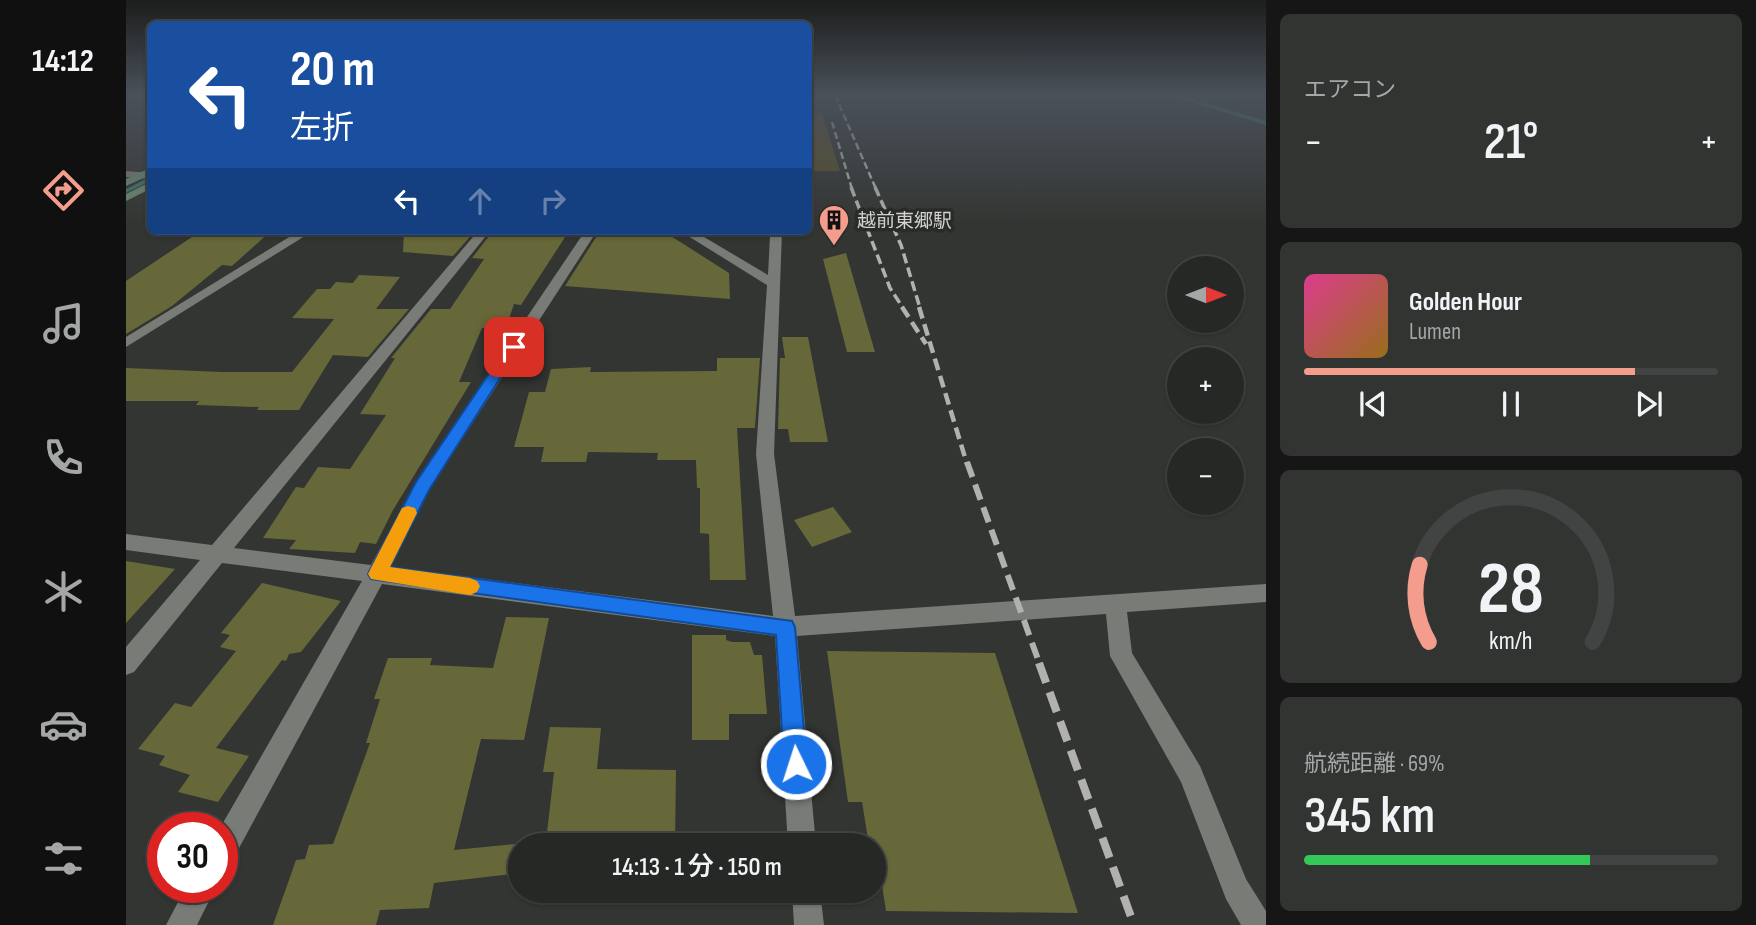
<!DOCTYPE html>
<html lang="ja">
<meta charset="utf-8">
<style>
:root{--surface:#262826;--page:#323432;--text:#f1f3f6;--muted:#a4a6a7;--line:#424443;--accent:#f49d8d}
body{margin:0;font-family:"Sofia Sans Condensed","Noto Sans JP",sans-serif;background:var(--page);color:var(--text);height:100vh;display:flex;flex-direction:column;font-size:26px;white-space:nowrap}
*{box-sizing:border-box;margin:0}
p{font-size:23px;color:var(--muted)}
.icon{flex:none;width:38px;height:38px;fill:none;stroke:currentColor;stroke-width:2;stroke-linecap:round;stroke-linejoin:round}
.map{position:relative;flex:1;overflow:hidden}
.panel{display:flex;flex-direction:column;gap:14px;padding:14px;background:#151615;width:490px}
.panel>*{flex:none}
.top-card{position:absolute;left:21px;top:21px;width:665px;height:214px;border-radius:10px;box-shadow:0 2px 5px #0004,0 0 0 2px var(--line);background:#1a4fa0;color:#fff;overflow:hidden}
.needle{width:46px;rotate:90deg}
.controls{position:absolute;left:1041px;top:256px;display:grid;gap:14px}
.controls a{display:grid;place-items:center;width:77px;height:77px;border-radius:50%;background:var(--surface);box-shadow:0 2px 5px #0004,0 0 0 2px var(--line);font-size:35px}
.speed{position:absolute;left:21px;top:812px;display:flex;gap:14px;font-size:35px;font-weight:700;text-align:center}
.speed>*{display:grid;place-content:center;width:91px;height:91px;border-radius:50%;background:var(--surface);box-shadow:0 2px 5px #0004,0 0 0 2px var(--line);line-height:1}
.speed .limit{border:10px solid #d22;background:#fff;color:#111}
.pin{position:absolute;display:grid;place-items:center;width:60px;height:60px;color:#fff;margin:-30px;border-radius:14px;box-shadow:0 4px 10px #0006}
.me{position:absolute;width:77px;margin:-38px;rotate:356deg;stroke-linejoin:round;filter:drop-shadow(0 0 5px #0008)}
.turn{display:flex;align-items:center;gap:24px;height:147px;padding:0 28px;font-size:32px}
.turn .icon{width:91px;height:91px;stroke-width:2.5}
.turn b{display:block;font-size:49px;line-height:60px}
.lanes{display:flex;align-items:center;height:66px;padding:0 28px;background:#0003;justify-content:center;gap:35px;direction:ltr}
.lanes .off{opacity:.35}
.big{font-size:52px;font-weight:600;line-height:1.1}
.panel .widget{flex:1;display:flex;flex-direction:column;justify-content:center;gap:10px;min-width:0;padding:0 24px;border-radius:10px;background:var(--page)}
.panel .dial{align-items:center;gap:0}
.dial svg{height:182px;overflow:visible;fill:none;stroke:var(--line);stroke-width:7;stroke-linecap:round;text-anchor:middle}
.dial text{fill:var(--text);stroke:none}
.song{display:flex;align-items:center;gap:21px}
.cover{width:84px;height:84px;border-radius:10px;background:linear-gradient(135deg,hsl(330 70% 55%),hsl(40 70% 35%))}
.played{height:7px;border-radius:4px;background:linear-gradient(90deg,var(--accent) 80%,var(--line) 80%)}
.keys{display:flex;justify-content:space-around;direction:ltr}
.heat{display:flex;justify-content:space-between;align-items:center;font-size:38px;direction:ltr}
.charge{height:10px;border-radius:5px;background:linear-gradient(90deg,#34c759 69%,var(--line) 0)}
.trip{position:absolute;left:382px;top:833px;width:378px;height:70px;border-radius:35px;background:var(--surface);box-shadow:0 2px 5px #0004,0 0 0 2px var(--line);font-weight:600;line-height:70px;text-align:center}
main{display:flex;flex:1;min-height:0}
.menu{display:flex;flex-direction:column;width:126px;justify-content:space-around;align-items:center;background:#0f100f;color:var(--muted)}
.menu .icon{width:49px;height:49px}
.menu .active{color:var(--accent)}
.menu b{font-size:32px;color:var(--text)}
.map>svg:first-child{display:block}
.green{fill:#594d29}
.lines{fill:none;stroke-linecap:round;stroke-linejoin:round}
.stream{fill:#3d7562;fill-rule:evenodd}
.building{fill:#666839}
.street{fill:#787b76;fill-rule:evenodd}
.secondary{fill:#6b8871;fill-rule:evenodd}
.rail-far4{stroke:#b1b2af;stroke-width:2.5;stroke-dasharray:7 3.5;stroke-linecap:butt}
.rail-far3{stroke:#b1b2af;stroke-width:3.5;stroke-dasharray:10 4.5;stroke-linecap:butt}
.rail-far2{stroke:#b1b2af;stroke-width:4.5;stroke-dasharray:12 6;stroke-linecap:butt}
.rail-far1{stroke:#b1b2af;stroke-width:6;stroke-dasharray:16 8;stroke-linecap:butt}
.rail{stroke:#b1b2af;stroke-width:8;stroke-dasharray:21 10;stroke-linecap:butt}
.route{fill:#1a73e8;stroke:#114b97;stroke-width:2}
.slow{fill:#f59e0b}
.labels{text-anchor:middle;stroke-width:7;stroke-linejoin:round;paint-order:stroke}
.far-poi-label{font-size:19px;fill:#d2d3d0;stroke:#292b28;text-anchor:start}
</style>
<main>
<nav class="menu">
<b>14:12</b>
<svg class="icon active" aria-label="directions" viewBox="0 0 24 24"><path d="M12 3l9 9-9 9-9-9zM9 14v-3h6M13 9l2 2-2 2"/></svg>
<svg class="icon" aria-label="music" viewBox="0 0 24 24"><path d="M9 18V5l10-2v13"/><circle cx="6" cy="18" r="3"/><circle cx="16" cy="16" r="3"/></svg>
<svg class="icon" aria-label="phone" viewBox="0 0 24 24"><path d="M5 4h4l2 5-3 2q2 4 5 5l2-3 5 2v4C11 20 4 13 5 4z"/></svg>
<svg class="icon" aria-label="climate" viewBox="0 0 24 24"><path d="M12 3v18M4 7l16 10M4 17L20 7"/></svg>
<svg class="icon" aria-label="car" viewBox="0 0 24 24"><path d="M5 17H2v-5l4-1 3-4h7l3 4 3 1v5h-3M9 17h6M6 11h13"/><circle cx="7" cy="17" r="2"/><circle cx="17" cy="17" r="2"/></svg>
<svg class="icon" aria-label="filters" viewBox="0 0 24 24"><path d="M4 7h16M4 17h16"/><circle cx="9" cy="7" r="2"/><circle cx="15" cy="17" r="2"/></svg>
</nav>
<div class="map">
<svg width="1140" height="925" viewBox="0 0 1140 925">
<rect width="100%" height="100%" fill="#333532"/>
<path class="green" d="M683,114H696L714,171H683Z"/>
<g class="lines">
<path class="stream" d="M1043,95H1051L1140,121V125Z
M24,177V181L0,193V189Z"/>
</g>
<path class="building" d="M75,231H145L106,266L96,265L46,306L0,334V281Z
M278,231H349L327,256L277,252Z
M367,231H443L395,305L388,304L380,328H356L333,382H345L267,510L250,544L234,542L229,553L163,549L170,540L137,538L170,487L178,488L192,467L224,469L260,415L234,414L269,358H265L305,309H324L358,259L346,258Z
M474,231H537L603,273L604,299L439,286Z
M720,253L749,352H721L697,259Z
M233,275L274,277L250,309H283L242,357L207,355L173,410H131L133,407L70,405L73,401H0V368L96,372H166L208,319L166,318L191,289H204L210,282L227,283Z
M656,337H682L702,442H664L662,429H652L654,358H659Z
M591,358H634L629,428H611L620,580H584L583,534L574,533V488H571L570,460H531L532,453L462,452L460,462H415L418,447H388L403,392H419L425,369L465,367L464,372L591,371Z
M707,507L726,532L686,547L668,520Z
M0,561L49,569L0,623Z
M136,583L215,601L175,652L163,654L160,661L156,660L90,748L123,756L92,802L52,792L64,775L33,765L39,756L12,749L49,703L65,707L110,651L94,647L104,635L95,633Z
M380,617L423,618L398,740L355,739L328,850L420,841L428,772H417L424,727L475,728L471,769L550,770L549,845H394V873L308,883L303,908L254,910L250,925H147L170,860L179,859L183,845L207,844L244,743H240L254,699H248L262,658H306L304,665L367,668Z
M566,635H600V640L606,642H624L628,655H636L641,714H603V740H566Z
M701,651L869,653L952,913L760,911L749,839H742L736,802H722Z
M426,891H548V899H425Z"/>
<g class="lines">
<path class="street" d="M682,95H688L682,99Z
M0,171L24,173V179L0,177Z
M173,231H187L0,347V337Z
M352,231H364L108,548L245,565L290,482L459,231H471L303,490L265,567L647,616L630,454L641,285L554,231H568L642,275L644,236L622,231H656L648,454L669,616L1140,584V602L1001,612L1006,653L1074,766L1120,879L1140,911V925H1115L1100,899L1055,782L984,656L980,614L671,636L690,845H662L649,636L256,584L106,861L96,865V828H94L236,581L96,563L8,672L0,675V647L74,560L0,550V534L86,545Z
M60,887H90L71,925H40Z
M666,891H694L698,925H668Z"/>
<path class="secondary" d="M24,168V175L0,186V179Z
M24,182V189L0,201V194Z"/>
<path class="rail-far4" d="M709,95L750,189
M706,122L726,189"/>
<path class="rail-far3" d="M725,187L764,288L777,308
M749,187L775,245L794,308"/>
<path class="rail-far2" d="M776,307L800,344
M793,307L841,464"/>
<path class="rail-far1" d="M841,462L914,665"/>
<path class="rail" d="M913,663L1008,925"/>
</g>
<linearGradient id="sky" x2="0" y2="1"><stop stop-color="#1c1d1c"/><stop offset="0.42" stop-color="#4a515a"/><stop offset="1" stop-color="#4a515a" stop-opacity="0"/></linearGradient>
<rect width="1140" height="225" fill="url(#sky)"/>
<path class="route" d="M388,343L394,347L303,490L264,567L666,621L669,627L681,764L678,772L670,775L662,772L658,764L650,635L245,579L242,574L290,482L383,344Z"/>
<path class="slow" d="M282,506L289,508L291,513L264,567L344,578L351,581L354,586L351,592L344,595L245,579L242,574L245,568L276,508Z"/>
<defs>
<g id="building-pin" transform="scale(1.575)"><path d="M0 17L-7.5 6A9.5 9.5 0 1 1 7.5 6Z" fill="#f49d8d" stroke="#292b28"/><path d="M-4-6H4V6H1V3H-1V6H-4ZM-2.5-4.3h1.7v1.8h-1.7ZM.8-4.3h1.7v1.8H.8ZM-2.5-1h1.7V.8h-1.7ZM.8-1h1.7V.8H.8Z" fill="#111"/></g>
</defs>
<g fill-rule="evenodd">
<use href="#building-pin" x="708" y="220"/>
</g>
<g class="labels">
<g class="far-poi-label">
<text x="731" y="227">越前東郷駅</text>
</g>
</g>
</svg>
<div class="controls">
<a><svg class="needle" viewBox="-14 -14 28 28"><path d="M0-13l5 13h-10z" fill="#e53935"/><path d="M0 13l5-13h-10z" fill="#a4a6a7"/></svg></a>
<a>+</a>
<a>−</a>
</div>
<div class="speed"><div class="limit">30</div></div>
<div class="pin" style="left:388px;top:347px;background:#d93025"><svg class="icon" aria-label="arrive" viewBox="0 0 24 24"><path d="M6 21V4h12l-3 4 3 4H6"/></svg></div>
<svg class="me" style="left:670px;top:764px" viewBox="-20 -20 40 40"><circle r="17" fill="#1a73e8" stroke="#fff" stroke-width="3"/><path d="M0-11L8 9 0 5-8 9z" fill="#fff"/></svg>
<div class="trip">14:13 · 1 分 · 150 m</div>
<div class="top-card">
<div class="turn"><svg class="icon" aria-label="left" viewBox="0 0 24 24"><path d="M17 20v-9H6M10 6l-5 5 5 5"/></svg><div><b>20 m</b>左折</div></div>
<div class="lanes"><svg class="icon" aria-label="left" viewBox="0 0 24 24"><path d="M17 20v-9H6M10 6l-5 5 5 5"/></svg><svg class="icon off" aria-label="ahead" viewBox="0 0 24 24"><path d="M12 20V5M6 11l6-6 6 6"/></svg><svg class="icon off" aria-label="right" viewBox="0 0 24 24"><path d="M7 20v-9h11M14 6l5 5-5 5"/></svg></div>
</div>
</div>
<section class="panel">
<div class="widget"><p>エアコン</p>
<div class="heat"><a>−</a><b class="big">21°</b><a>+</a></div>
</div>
<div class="widget">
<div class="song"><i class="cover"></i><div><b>Golden Hour</b><p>Lumen</p></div></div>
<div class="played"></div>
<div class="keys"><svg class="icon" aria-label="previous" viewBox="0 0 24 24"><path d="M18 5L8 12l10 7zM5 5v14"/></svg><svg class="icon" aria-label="pause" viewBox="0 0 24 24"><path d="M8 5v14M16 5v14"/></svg><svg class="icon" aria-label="next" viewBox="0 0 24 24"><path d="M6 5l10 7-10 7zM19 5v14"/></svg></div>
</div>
<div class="widget dial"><svg viewBox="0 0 100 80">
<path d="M14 69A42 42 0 1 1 86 69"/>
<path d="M14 69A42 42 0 0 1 10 35" stroke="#f49d8d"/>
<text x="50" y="56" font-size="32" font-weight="700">28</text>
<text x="50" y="72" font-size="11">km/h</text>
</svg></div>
<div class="widget"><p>航続距離 · 69%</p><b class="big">345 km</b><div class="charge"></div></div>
</section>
</main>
